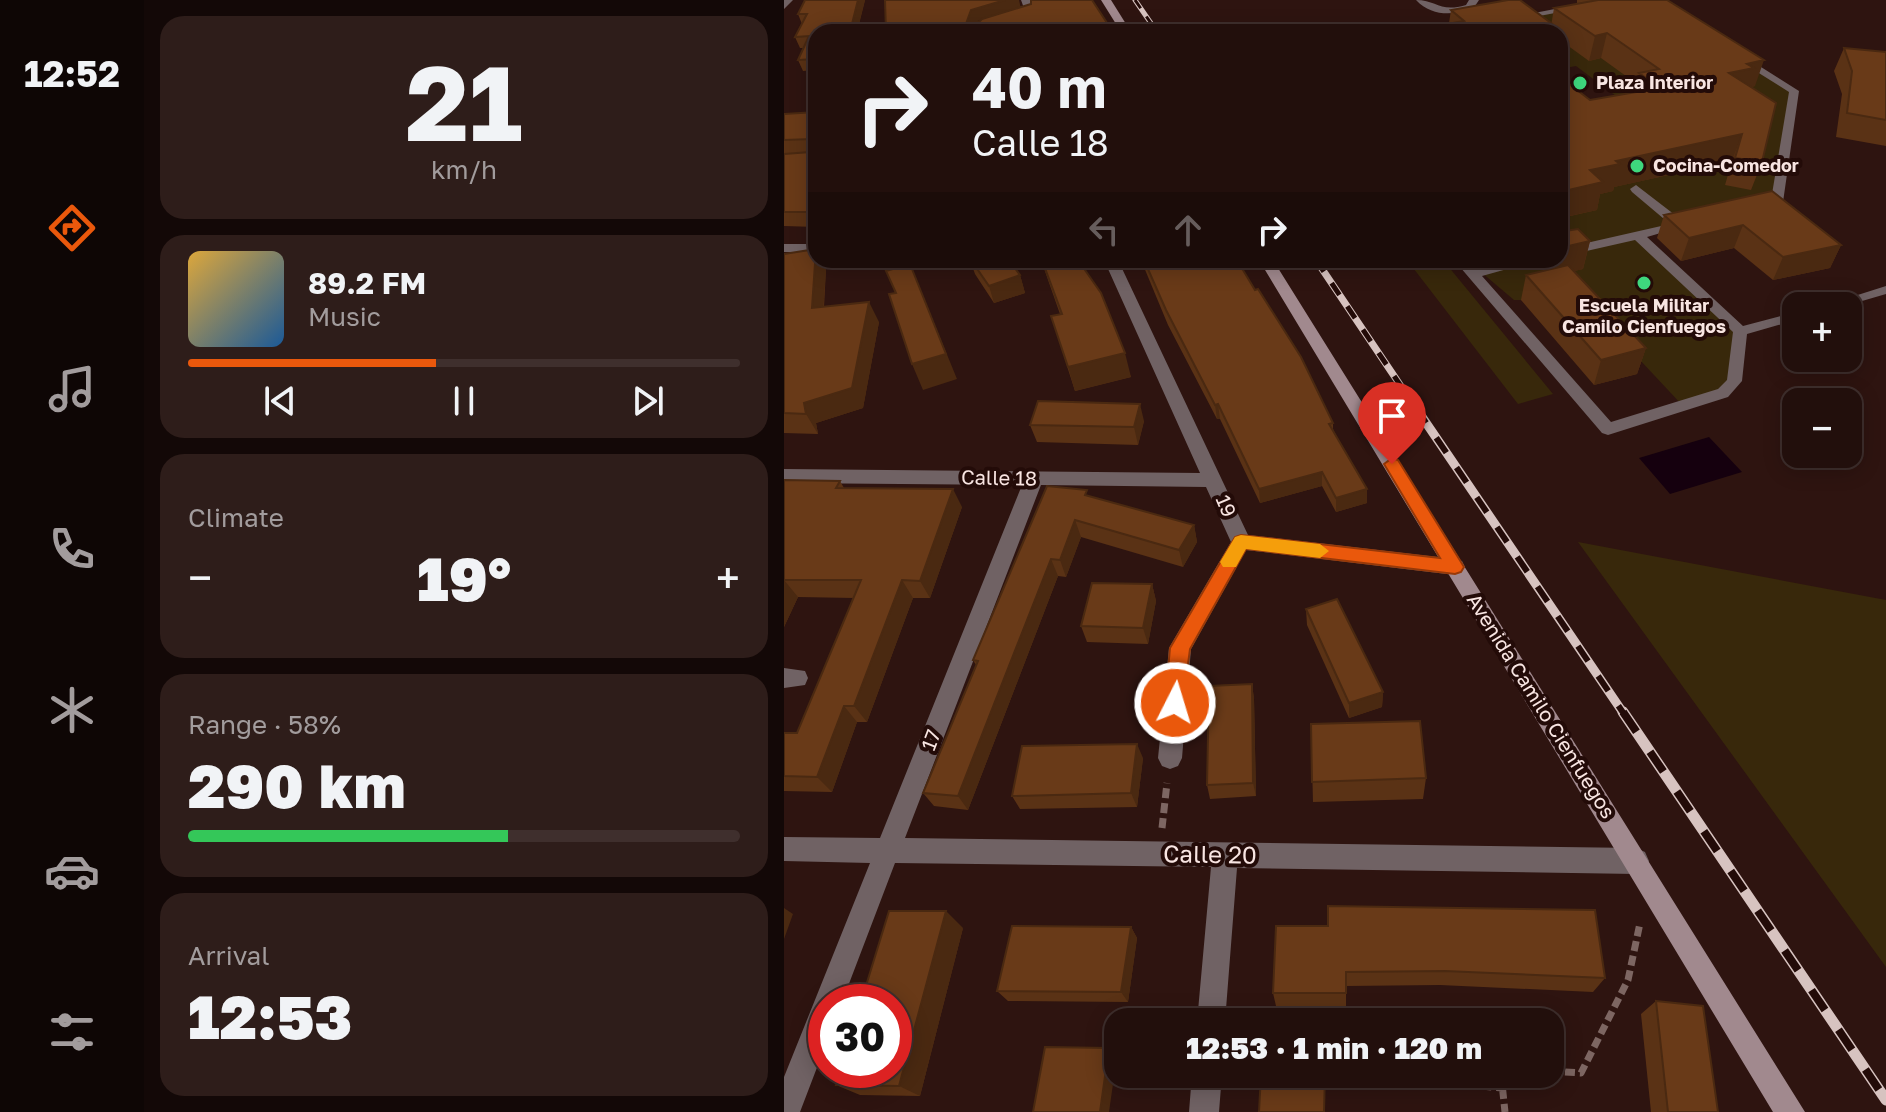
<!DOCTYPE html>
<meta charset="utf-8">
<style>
:root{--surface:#220f0c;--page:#2e1d1a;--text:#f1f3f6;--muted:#a29c9d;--line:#3f2f2d;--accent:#ea580c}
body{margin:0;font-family:"Golos Text",sans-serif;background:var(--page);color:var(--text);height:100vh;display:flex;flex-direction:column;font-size:30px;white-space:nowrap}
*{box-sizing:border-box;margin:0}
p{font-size:26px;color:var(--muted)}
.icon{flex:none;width:44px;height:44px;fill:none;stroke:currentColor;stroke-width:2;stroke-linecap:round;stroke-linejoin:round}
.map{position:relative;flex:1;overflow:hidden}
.sheet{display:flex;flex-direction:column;gap:16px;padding:16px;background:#130807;width:640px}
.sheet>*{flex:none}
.guide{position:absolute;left:24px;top:24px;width:760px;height:244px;border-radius:24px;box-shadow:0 4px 20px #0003,0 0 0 2px var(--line);background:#220f0c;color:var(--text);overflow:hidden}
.buttons{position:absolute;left:998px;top:292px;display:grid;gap:16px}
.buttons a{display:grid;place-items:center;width:80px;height:80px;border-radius:16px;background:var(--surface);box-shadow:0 4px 20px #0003,0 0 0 2px var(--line);font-size:40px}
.speed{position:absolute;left:24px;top:984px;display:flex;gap:16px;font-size:40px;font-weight:700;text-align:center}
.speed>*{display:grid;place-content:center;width:104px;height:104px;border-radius:50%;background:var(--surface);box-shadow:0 4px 20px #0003,0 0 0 2px var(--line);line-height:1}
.speed .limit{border:12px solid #d22;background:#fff;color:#111}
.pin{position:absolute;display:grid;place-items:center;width:68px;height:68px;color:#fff;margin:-82px -34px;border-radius:50% 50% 50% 0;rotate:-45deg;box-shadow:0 0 8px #0007}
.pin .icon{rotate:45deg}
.me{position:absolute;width:88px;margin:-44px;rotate:5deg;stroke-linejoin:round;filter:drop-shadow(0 0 6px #0008)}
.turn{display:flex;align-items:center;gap:28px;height:168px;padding:0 32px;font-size:36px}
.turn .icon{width:104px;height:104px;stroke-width:2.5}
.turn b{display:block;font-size:56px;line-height:68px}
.lanes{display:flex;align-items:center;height:76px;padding:0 32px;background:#0003;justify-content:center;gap:40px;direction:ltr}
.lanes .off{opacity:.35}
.big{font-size:60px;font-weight:800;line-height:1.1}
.sheet .tile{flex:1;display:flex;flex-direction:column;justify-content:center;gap:12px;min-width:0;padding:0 28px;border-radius:24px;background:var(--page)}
.sheet .dial{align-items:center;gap:0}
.dial b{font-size:104px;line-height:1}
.song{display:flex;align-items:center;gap:24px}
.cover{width:96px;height:96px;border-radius:12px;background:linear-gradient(135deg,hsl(40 70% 55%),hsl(210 70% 35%))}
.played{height:8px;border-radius:4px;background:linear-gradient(90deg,var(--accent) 45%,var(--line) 45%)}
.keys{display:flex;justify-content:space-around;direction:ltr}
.heat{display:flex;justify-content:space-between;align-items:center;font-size:44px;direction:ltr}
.charge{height:12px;border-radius:6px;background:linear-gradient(90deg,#34c759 58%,var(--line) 0)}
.trip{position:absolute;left:320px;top:1008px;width:460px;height:80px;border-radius:24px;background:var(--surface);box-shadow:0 4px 20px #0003,0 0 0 2px var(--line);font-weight:800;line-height:80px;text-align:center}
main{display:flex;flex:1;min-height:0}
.tabs{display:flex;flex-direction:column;width:144px;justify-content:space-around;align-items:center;background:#0e0605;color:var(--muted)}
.tabs .icon{width:56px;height:56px}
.tabs .on{color:var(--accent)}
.tabs b{font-size:36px;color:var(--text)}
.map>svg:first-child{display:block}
.green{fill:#38280b}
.water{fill:#15000e}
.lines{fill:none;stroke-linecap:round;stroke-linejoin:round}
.path{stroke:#7d6662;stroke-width:7;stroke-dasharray:10 5;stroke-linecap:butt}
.lane{fill:#706264;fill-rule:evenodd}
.street{fill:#706264;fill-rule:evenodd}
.secondary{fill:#a1898e;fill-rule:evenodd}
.rail-far3-casing{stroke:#d7c3c0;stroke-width:5}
.rail-far2-casing{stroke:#d7c3c0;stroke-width:7}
.rail-far1-casing{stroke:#d7c3c0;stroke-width:9}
.rail-casing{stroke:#d7c3c0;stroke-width:11}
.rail-far3{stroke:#230b08;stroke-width:3;stroke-dasharray:10;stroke-linecap:butt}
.rail-far2{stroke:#230b08;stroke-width:5;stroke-dasharray:14;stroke-linecap:butt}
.rail-far1{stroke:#230b08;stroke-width:6;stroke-dasharray:18;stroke-linecap:butt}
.rail{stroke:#230b08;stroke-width:8;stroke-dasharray:24;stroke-linecap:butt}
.wall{fill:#5a3215}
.shaded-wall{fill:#4a2911}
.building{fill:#693a18;stroke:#4a2911;stroke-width:2}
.route{fill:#ea580c;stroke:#983908;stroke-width:2}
.slow{fill:#f59e0b}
.poi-dot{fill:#3ed77d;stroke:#230b08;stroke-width:3}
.labels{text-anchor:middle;stroke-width:8;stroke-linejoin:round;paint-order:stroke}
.far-poi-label{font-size:18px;font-weight:bold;fill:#f8e5e2;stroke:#230b08;text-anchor:start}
.street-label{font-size:20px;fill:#f8e5e2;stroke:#230b08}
.near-street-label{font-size:24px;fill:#f8e5e2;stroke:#230b08}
</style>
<main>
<nav class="tabs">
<b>12:52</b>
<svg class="icon on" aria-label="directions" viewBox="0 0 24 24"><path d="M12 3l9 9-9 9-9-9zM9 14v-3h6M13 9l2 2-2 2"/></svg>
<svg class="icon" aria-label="music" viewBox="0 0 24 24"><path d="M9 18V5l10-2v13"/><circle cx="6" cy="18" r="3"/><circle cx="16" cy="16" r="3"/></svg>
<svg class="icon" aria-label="phone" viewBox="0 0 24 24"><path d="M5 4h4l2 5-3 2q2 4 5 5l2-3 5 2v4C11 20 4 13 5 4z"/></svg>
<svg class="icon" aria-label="climate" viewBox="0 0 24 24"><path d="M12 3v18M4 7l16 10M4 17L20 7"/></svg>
<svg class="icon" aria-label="car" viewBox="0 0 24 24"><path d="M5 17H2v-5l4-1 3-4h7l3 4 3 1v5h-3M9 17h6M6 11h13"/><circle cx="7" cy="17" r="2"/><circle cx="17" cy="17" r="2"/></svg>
<svg class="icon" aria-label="filters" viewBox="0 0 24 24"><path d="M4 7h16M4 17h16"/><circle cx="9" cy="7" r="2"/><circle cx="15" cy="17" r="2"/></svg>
</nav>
<section class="sheet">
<div class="tile dial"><b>21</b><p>km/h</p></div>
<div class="tile">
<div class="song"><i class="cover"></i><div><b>89.2 FM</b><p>Music</p></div></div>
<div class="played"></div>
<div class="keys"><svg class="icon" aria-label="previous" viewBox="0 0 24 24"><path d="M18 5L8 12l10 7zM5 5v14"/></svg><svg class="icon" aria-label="pause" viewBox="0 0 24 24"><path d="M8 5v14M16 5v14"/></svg><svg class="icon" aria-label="next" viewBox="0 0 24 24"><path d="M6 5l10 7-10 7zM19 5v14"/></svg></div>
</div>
<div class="tile"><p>Climate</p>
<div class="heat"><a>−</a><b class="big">19°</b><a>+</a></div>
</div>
<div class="tile"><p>Range · 58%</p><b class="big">290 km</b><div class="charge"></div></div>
<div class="tile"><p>Arrival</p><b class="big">12:53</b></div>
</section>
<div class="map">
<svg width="1102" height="1112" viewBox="0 0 1102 1112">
<rect width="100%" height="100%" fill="#2e1410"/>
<path class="green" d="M833,0L1010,91L993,202L854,235L956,331C949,387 955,388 899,406L855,359L737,300H730L697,272L673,260H776L789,109L836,99L792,66L776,69V32H644Z
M623,260H659L769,394L734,404Z
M794,542L1102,600V967Z"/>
<path class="water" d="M925,437L958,472L886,494L855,458Z"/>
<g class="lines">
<path class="path" d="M378,828L383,783
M766,1071L797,1073L844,980L856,923
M657,1074L664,1083L718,1088
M717,1074L721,1112"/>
<path class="lane" d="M237,0H247L249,14L199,29V32H189L191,25L241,11Z
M632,0C653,0 656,13 682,5L685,0H695L689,9C669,15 648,17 632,0Z
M817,0H838L729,21L724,18Z
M958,55L1015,91L999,202L973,209V203L987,200L1005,92L954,60L953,58Z
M852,185L904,225L863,237L959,326L1012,312V320L963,334L958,381L944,397L824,435L818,433L670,260H684L692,269L731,260H755L698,276L827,422L934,389L943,380L949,332L851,240L776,257V249L886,224L848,192L846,189Z
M1102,286V294L1061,306H1039Z"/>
<path class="street" d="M0,0H9L0,9Z
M0,244H32V252H0Z
M320,260H334L464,535L671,559L678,561L681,567L678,573L671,575L462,550L407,649L398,758L394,766L386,769L378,766L374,758L385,648L447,542L422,487L257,485L121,838L852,848L861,852L865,861L861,870L852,874L453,868L441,1022H413L427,867L111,863L58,1002H42V1044L16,1112H0V1077L86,863L0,861V837L96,838L238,485L0,483V469L416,473Z
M0,668L21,671L24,678L21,685L0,688Z
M408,1074H438L435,1112H405Z"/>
<path class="secondary" d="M317,0H327L347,32H337Z
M475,260H489L1021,1112H989Z"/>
<g class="rail-far3-casing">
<path id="rail-far3" d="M351,0L373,32"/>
</g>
<g class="rail-far2-casing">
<path id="rail-far2" d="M532,260L633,410"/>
</g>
<g class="rail-far1-casing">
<path id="rail-far1" d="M632,408L840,714"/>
</g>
<g class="rail-casing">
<path id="rail" d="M839,712L1102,1100"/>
</g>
<use href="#rail-far3" class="rail-far3"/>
<use href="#rail-far2" class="rail-far2"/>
<use href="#rail-far1" class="rail-far1"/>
<use href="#rail" class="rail"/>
</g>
<path class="wall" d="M21,0H81L73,32H32V70L19,71L14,60L20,48H16L11,37L18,24L14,14Z
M793,0H883L971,86L967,87L978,162L967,190L941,185L948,161L830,187L829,191L816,194L813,210L782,217L783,218L780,231L806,241L799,269L790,271L862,348L853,374L810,385L737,300L742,275L764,270L757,262V260H776V77L806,100L850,92L853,84L817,58L805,61L776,40V32H766L770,8L793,4Z
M667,10L765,32H623V31L665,23Z
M1060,48L1102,52V146L1052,137L1058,94L1050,71Z
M32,112V227L0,226V114Z
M988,191L1057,245L1046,268L989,280L950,248L897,261L873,238L880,215Z
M0,254L38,260L42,269L40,307L95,322L79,408L32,423L34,434L0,433Z
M186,260H225L236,275L241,293L210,303L191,274Z
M257,260H294L347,377L291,391L267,316L276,314Z
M357,260H453L549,423V429L583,503L552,512L538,486L476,503L436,419H433L384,325Z
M360,421L354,445L253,442L246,425Z
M0,480L56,481L60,488L178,507L146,598H129L83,722H73L48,792L0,791V733H13L70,598L14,597L0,627Z
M304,496L410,525L413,542L399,567L297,537L282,577L274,576L184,810L150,806L139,793L192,665L189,660Z
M368,584L372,601L364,644L303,642L297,626Z
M522,609L599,692L598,707L565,718L523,625Z
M468,684L470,699L472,796L426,799L423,785Z
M527,724L642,778L639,799L529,802Z
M359,758L353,807L236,809L228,796Z
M492,926L821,978L809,992L656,985L562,986V1007L492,1006L489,993Z
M347,927L353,938L344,1002L224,1001L213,991Z
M179,928L136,1096L76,1095L52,1085Z
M872,1001L934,1112H867L857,1014Z"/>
<path class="shaded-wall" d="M74,0H81L73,32H66Z
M221,0H235L237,9L190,22L183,21L187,10Z
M767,23L765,32H719V31Z
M823,33L817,58L805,61L811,36Z
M980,60L971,86L963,88L945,73L963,64Z
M958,134L948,161L830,187L829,191L816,194L813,210L776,218V192L806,170L832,161Z
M959,225L950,248L897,261L905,238Z
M806,241L799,269L769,276L772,260H776V248Z
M1057,245L1046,268L989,280L999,257Z
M32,249V260H38L42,269L38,328L28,308Z
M126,264L173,379L139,390L128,364Z
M236,275L241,293L210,303L205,286Z
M85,302L95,322L79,408L32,423L34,434L22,414L20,403Z
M862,348L853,374L810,385L817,360Z
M341,353L347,377L291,391L284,367Z
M356,404L360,421L354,445L350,427Z
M434,404L436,419H433L431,405Z
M538,472V486L476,503L475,489Z
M169,489L178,507L146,598L136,581Z
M583,489V503L552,512V498Z
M291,520L297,537L282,577L276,560Z
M410,525L413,542L399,567L395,550Z
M267,559L274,576L184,810L174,796Z
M0,580L14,597L0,627Z
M118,580L129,598L83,722L70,706Z
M368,584L372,601L364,644L359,628Z
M468,684L470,699L472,796L469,783Z
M599,692L598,707L565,718V703Z
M60,706L73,722L48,792L33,777Z
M353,744L359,758L353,807L347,793Z
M0,908L9,914L0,939Z
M162,911L179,928L136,1096L115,1086Z
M347,927L353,938L344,1002L337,992Z
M325,1048L333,1056L325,1112H316Z"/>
<path class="building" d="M21,0H74L66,32H32V59L14,60L25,36L11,37L23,14H14Z
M101,0H221L187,10L183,21L195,22L198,19L247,4V0H308L327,29L324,30L325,32H102Z
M724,0H736L767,23L719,31L720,32H625L623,31L680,21L667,10Z
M814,0H883L980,60L963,64L970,68L945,73L992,103L978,162L951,158L958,134L832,161L836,164L806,170L819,182L776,192V77L806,100L876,88L855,73L875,69L823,33L811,36L770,8Z
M1060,48L1102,52V120L1063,113L1068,71Z
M32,112V212H0V154L26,152L28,139L0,140V114Z
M988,191L1057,245L999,257L959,225L905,238L880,215Z
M776,211L783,218L779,221L780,231L794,229L806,241L776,248Z
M32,249L28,308L85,302L68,388L20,403L22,414L0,413V254Z
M187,260H225L236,275L205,286Z
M258,260H294L317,293L341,353L284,367L267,316L278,314Z
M360,260H453L471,290L474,289L517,357L549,423L545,424L583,489L552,498L538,472L475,489L434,404L431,405L382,310Z
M126,264L162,354L128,364L105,294L112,293L102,271Z
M784,265L862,348L817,360L742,275Z
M254,401L356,404L350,427L246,425Z
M0,480L56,481L52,488L169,489L136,581L118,580L70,706H60L33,777L0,776V733H13L77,580H0Z
M263,486L303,490L301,495L410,525L395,550L291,520L276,560L267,559L174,796L139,793L194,661L189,660Z
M308,583L368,584L359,628L297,626Z
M553,599L599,692L565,703L522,609Z
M468,684L469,783L423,785L425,686Z
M636,721L642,778L528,782L527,724Z
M353,744L347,793L228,796L238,746Z
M544,906L811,910L821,978L661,971L562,972V993H489L492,926H544Z
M105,911H162L115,1086L52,1085L57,1070H110V1002H77Z
M228,926L347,927L337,992L213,991Z
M872,1001L919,1006L934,1112H884Z
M261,1047L325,1048L316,1112H249Z
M477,1074H541L540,1112H475Z"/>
<path class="route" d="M608,458L614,460L677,562L680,567L677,572L671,574L462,549L406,649L398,709L391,712L384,709L381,703L386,648L451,537L457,535L656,558L600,464Z"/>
<path class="slow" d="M457,535L536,544L545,551L536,558L462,549L452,567H439L436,562L451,537Z"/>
<g class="poi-dot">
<circle cx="796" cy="83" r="8"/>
<circle cx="853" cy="166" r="8"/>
<circle cx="860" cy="283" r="8"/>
</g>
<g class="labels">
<g class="far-poi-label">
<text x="812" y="89">Plaza Interior</text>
<text x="869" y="172">Cocina-Comedor</text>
<text x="860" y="312" text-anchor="middle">Escuela Militar<tspan x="860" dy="21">Camilo Cienfuegos</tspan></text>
</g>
<g class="street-label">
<text transform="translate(215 478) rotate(1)" y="7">Calle 18</text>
<text transform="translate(442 506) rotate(67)" y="7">19</text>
<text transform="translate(757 706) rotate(58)" y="7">Avenida Camilo Cienfuegos</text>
<text transform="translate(147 740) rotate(-69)" y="7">17</text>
</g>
<g class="near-street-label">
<text transform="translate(426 855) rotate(1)" y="8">Calle 20</text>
</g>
</g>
</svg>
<div class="buttons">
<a>+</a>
<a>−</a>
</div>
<div class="speed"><div class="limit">30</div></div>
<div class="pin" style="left:608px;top:464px;background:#d93025"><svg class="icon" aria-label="arrive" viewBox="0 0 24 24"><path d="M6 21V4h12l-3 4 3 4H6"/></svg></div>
<svg class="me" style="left:391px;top:703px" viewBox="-20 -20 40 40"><circle r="17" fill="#ea580c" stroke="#fff" stroke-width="3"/><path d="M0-11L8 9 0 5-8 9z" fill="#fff"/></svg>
<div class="trip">12:53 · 1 min · 120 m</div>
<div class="guide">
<div class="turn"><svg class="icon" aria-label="right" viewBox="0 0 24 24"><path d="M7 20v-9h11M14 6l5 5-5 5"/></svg><div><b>40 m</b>Calle 18</div></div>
<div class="lanes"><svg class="icon off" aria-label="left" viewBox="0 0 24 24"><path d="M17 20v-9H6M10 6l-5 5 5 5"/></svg><svg class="icon off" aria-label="ahead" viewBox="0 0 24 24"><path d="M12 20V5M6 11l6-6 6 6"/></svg><svg class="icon" aria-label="right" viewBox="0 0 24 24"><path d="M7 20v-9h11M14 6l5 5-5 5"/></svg></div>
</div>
</div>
</main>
